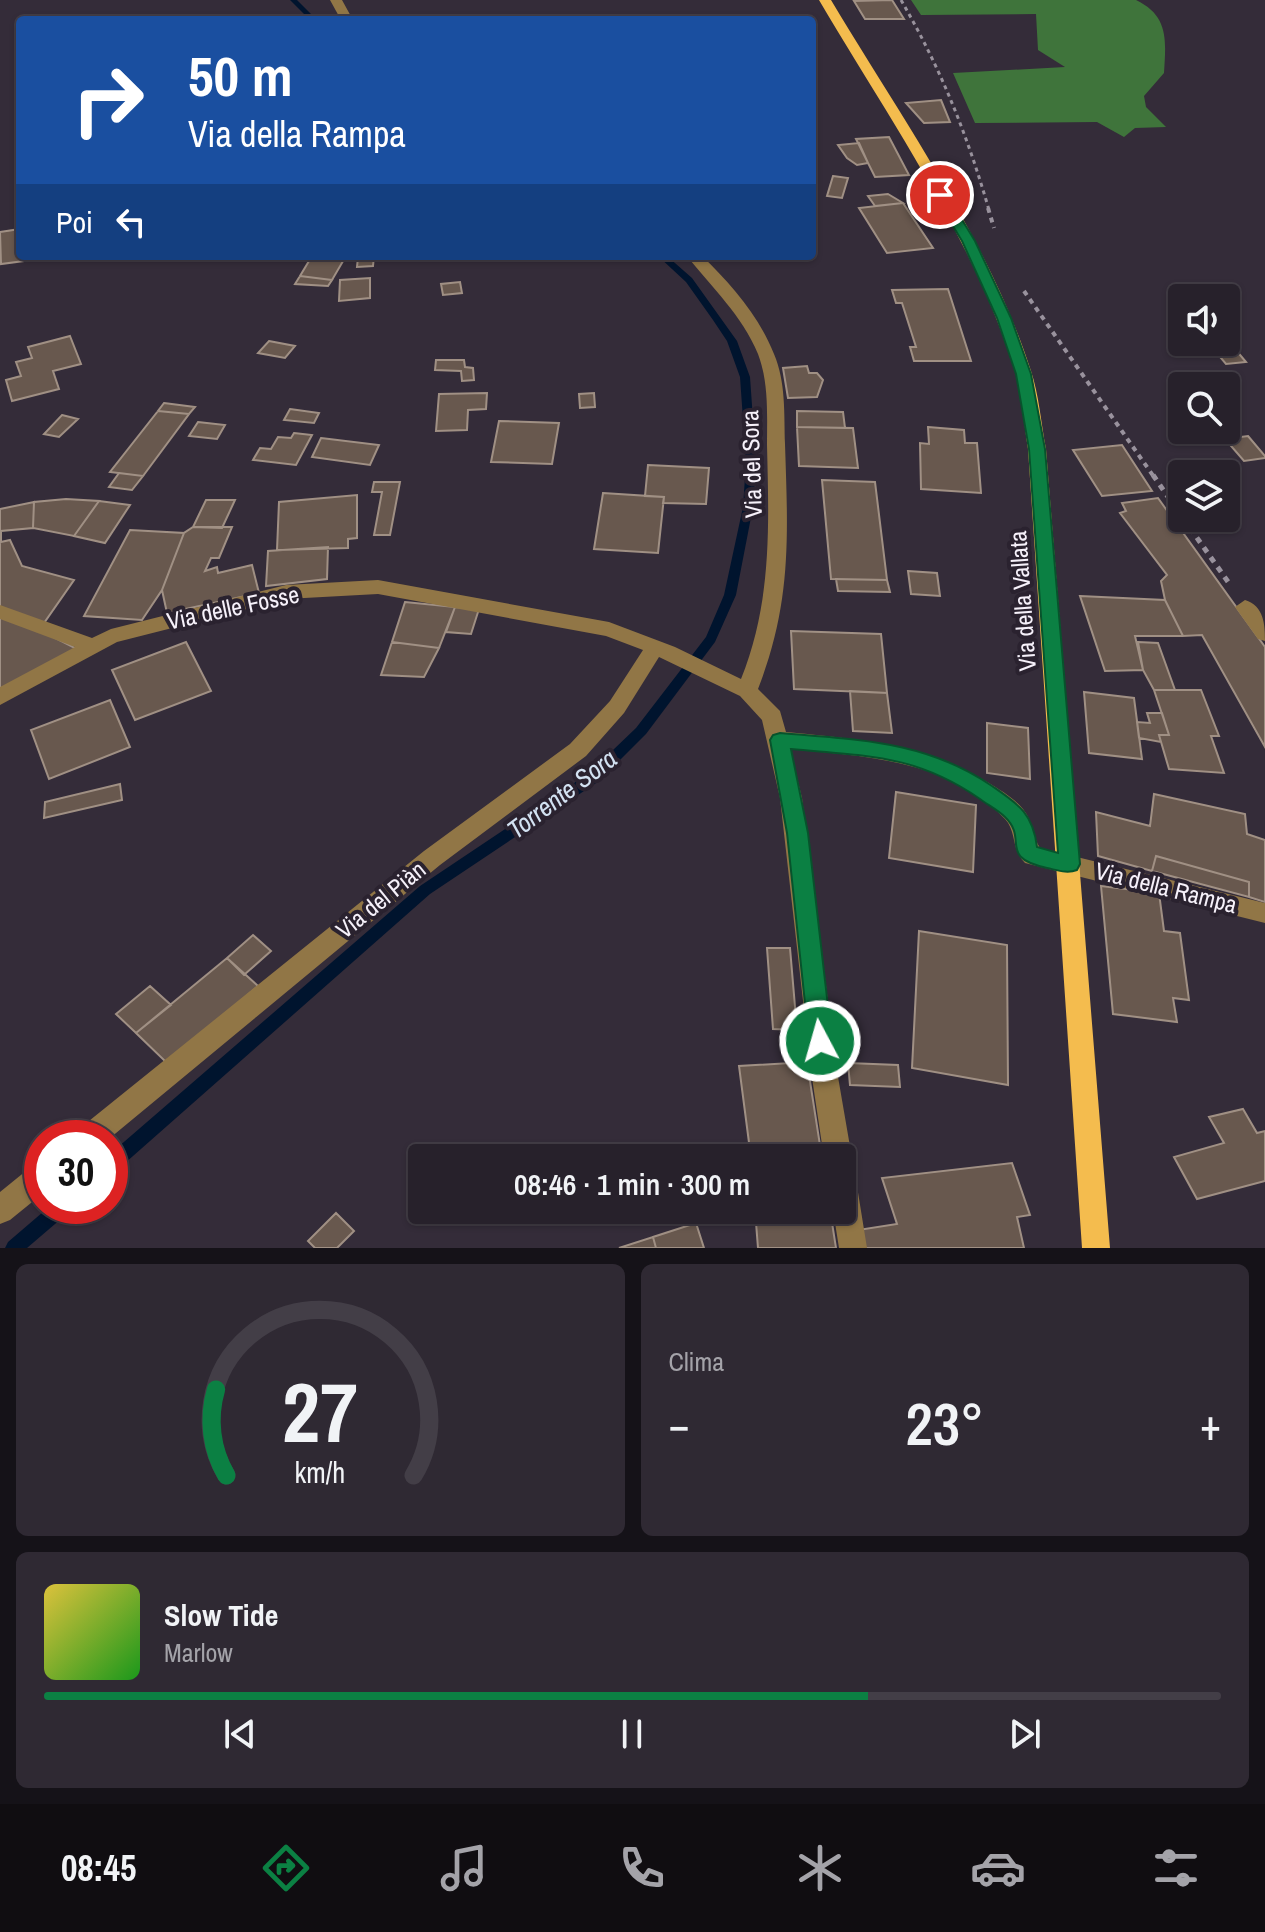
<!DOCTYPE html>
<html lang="it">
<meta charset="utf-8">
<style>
:root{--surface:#27212b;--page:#2f2933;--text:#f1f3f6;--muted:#a4a3a9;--line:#433e47;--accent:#0b8043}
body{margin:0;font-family:"Archivo Narrow",sans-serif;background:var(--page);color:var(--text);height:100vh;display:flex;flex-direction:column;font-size:30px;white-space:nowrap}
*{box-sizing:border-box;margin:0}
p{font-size:26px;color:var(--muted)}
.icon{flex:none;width:44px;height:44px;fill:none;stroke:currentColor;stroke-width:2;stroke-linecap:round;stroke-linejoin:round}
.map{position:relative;height:1248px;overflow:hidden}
.details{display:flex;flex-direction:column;gap:16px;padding:16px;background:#151218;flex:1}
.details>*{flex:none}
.hud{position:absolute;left:16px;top:16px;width:800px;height:244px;border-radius:8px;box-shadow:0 2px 6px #0004,0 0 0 2px var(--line);background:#1a4fa0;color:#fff;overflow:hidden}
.tools{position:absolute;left:1168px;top:284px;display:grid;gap:16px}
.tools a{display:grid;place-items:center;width:72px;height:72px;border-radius:8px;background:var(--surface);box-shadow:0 2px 6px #0004,0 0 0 2px var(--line);font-size:40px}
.speed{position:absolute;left:24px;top:1120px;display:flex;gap:16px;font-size:40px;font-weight:700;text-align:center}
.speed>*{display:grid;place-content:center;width:104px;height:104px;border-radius:50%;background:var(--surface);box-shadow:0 2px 6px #0004,0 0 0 2px var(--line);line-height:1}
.speed .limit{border:12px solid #d22;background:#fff;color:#111}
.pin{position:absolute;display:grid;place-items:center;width:68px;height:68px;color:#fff;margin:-34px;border:4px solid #fff;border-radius:50%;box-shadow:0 2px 8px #0007}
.me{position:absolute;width:88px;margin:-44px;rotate:354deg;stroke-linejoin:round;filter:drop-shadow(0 0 6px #0008)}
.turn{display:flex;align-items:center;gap:28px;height:168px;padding:0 40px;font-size:36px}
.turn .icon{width:104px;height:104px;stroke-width:2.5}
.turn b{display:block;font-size:56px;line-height:68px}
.then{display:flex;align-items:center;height:76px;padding:0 40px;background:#0003;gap:16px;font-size:30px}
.big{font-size:60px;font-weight:600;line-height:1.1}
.details .tile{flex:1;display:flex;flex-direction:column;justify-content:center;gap:12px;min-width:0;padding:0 28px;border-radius:12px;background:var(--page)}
.details .dial{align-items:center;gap:0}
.dial svg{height:208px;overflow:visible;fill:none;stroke:var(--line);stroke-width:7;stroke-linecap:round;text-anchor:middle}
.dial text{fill:var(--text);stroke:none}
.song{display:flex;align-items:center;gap:24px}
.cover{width:96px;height:96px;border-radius:12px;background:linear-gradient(135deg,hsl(50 70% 55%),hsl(120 70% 35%))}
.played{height:8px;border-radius:4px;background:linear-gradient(90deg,var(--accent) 70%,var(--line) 70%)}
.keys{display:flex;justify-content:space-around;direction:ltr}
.heat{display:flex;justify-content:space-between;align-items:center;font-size:44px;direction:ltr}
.details .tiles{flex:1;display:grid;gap:16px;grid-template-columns:1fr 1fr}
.tile:last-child{grid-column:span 2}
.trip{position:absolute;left:408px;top:1144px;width:448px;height:80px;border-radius:8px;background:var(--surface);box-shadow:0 2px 6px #0004,0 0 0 2px var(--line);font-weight:600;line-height:80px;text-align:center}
.tab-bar{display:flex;height:128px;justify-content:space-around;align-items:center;background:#100d11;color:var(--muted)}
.tab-bar .icon{width:56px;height:56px}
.tab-bar .selected{color:var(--accent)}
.tab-bar b{font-size:36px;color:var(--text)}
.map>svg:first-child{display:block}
.forest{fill:#3f743b}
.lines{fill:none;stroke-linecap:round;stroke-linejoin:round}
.stream{fill:#00142e;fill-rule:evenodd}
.building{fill:#68584e;stroke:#a09084;stroke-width:2}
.path-far2{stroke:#99929d;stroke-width:3;stroke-dasharray:4 4;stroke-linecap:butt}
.path-far1{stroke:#99929d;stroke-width:4;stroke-dasharray:5 5;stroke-linecap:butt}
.path{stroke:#99929d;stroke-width:5;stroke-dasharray:6 6;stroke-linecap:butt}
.minor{fill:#917646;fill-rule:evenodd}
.major{fill:#f4bc4e;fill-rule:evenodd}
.route{fill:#0b8043;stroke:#07532c;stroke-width:2}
.labels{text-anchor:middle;stroke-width:8;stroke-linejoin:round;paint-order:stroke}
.street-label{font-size:24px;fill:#f6f1fa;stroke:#2a222f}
.water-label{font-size:26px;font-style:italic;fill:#d3e2f2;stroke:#2a222f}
</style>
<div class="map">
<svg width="1265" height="1248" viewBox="0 0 1265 1248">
<rect width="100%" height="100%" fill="#342c39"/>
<path class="forest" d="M911,0H1136C1169,16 1166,40 1164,73L1144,96L1146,107L1166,127L1135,128L1124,137L1097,122L975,123L953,73L1065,67L1038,50L1036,14L921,15Z"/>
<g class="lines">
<path class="stream" d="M290,0H297L317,20H310Z
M658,256H667L692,278L737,341L750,377L756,462L753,507L736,595L715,642L646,734L599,781L430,894L116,1171L110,1173V1154L420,886L589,773L636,728L706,637L724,595L743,507L746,462L740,377L727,341L713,320L686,282Z
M50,1206H72L69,1212L27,1248H5L8,1242Z"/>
</g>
<path class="building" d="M892,0L904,19H865L854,1Z
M941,100L950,122L924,123L906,103Z
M889,137L909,175L875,177L856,139Z
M859,143L868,163L857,165L847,158L838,145Z
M833,176L848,178L842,198L827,196Z
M888,194L903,203L875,206L868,196Z
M903,203L933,248L887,253L859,208Z
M20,229V256H62L1,264L0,232Z
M312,256H346L332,280L300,276Z
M374,256L373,266L357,267L358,257Z
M300,276L332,280L328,286L295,284Z
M370,278V298L339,301L340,280Z
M460,282L462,293L443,295L441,284Z
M948,289L971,361H914L910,347H916L902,303H896L892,290Z
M70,336L81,364L53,371L59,389L12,401L6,380L21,376L16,362L32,358L28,347Z
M269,341L295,346L285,358L258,353Z
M1230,343L1246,362L1226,364L1210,345Z
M436,360H464L465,367L473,368L474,380L462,381L461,371L435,370Z
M807,366L809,373H817L823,380L817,397L788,398L783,368Z
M487,393L486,409L468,410L467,430L436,431L439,394Z
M594,393L595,407L580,408L579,394Z
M164,403L195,407L189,414L158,411Z
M290,409L319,413L314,423L284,420Z
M158,411L189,414L143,476L110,472Z
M797,411L843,412L845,428L797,427Z
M62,415L78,419L59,437L44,434Z
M499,421L559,423L552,464L491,462Z
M198,422L225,425L217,439L189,436Z
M797,427L853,428L858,468L799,466Z
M928,427L964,430L965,443H977L981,493L921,489L920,443L929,444Z
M294,433L312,435L296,465L253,460L260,448L271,449L278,437L291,438Z
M1248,436L1265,456V458L1244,461L1225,439Z
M321,438L379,445L370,465L312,457Z
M1122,445L1152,491L1102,496L1073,450Z
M648,465L709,468L706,504L663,503L664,497L645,496Z
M119,473L143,476L132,490L109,487Z
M822,480L875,482L887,580L831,579Z
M374,482H400L390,535H374L382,492H372Z
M603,493L664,497L658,553L594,549Z
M357,495V538L348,539V548L277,550L279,502Z
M1158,498L1265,647V747L1202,635L1183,636L1165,600L1161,581L1167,575L1120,513L1126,511L1122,503Z
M66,499L99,501L74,536L33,528L34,502Z
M206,500H235L222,528L193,527Z
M99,501L130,505L105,543L74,536Z
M34,502L33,528L1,531V542L10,540L22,566L74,580L44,623L0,609V509Z
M193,527H232L219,558H211L205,571L217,567L218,573L252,565L259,593L167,613L162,590L184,533Z
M130,530L184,533L162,590L142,620L84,616Z
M328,547L327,579L266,586L268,551Z
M908,571L937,573L940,596L911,594Z
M836,579L887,580L890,592L838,591Z
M1080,596L1165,600L1183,636H1135L1143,670L1105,671Z
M405,602L455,607L439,648L392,642Z
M455,607L479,609L471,634L446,632Z
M0,616L36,628L77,649L0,692Z
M791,631L881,634L887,693L794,689Z
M186,642L211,691L135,720L112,670Z
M392,642L439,648L424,677L381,675Z
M1138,642L1158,643L1175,690H1154L1143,670Z
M1154,690H1201L1219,736H1211L1224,773L1169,769L1159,735H1169Z
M850,691L887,693L892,733L853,731Z
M1084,692L1134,698L1142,759L1089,753Z
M110,700L130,747L49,779L31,730Z
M1147,713H1162L1169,735H1159L1161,742L1139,738L1137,722L1150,723Z
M987,723L1028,728L1030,779L987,773Z
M120,784L122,800L44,818L45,802Z
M896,792L976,805L973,872L889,858Z
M1154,794L1245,814L1247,834L1265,840V902L1249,897V882L1156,856L1152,871L1098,856L1096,812L1150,826Z
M1156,856L1249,882V897L1152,871Z
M1101,886L1159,893L1164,931L1180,933L1189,1000L1173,998L1177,1022L1113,1014Z
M919,931L1007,945L1008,1085L912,1068Z
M253,935L271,951L244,975L227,958Z
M767,948H790L797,1030L773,1029Z
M227,958L258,986L168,1064L136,1033Z
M150,986L171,1005L136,1033L116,1014Z
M807,1062L822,1158H751L739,1066Z
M848,1063L898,1065L900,1087L850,1085Z
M1243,1109L1257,1133L1265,1131V1181L1197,1199L1174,1157L1224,1143L1209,1117Z
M1012,1163L1030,1215L1017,1217L1024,1248H862L858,1230L897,1224L882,1178Z
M755,1210H830L836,1248H758Z
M336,1213L354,1231L337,1248H315L308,1241Z
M696,1223L704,1248H656L653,1237Z
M653,1237L656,1248H619Z"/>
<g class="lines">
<path class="path-far2" d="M901,0C941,69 967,134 989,210"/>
<path class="path-far1" d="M988,208L994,228
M1024,291L1154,477"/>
<path class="path" d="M1153,475L1182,517
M1183,518L1231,586"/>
<path class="minor" d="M330,0H342L353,20H341Z
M687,256H702C731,284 759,316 774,354C786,382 784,414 785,444C788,535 792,602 758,689L780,711L786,732C858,739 925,745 989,783C1000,790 1014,798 1023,809C1033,821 1033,837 1040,848L1265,903V923L1025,863C1011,850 1017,832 1005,819C950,760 864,756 790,749L802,798L837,1071L852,1158L847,1168L852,1170L856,1180L867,1248H839L833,1210H842V1158H824L811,1071L780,798L762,720L740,696L659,657L624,713L586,756L440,865L110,1138H75L79,1129L424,851L570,744L610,701L643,650L606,636L378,594L286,599L117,642L0,705V687L75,647L0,619V605L92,638L111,629L286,585L378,580L609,622L675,647L741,679C772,602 769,526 767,445C767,415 769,383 758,354C742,315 712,288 687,256Z
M1245,600C1264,606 1265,624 1265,641L1258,639L1235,607Z
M42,1162V1194L10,1220L0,1224V1192L32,1166Z"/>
<path class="major" d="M819,0H831C901,117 989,241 1031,371C1039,395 1041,423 1046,449L1110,1248H1082L1028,449C1024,424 1022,396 1015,371C975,241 888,117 819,0Z"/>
</g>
<path class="route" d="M936,192H945L975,241L1011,318L1031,374L1045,449L1080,864L1077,870C1067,874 1057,870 1047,868C997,857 1029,840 1005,817C998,810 988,805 980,799C915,754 866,756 791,749L808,833L832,1041L829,1049L820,1052L812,1049L809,1041L787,833L770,740L773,735L780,733C857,740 925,740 992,786C1018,804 1033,813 1037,847L1058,853L1029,449L1016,374L997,318L962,241L934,195Z"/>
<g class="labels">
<g class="street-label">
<text transform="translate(752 464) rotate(-92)" y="8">Via del Sora</text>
<text transform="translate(1023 601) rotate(-94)" y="8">Via della Vallata</text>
<text transform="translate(233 608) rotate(-12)" y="8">Via delle Fosse</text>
<text transform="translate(1166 888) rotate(14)" y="8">Via della Rampa</text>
<text transform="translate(381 900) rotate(-39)" y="8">Via del Piàn</text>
</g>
<g class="water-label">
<text transform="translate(562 794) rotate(-37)" y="9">Torrente Sora</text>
</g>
</g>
</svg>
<div class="tools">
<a><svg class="icon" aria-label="sound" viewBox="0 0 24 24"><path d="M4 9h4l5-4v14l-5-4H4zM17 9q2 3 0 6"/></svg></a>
<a><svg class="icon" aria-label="search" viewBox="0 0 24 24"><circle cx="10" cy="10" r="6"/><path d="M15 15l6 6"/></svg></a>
<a><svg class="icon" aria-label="layers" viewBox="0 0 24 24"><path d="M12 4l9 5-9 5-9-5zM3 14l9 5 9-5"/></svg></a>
</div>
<div class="speed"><div class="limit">30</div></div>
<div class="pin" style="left:940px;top:195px;background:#d93025"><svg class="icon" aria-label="arrive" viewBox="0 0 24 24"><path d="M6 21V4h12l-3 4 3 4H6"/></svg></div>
<svg class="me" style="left:820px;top:1041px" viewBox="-20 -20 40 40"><circle r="17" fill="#0b8043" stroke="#fff" stroke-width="3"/><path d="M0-11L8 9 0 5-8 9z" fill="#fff"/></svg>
<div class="trip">08:46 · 1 min · 300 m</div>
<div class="hud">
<div class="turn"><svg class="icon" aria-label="right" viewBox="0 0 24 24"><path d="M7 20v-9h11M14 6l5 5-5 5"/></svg><div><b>50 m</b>Via della Rampa</div></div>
<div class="then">Poi<svg class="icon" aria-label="left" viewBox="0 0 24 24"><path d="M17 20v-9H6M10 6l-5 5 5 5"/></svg></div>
</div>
</div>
<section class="details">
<div class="tiles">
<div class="tile dial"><svg viewBox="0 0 100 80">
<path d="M14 69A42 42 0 1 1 86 69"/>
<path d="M14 69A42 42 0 0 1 10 36" stroke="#0b8043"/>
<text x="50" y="56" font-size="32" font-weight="700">27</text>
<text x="50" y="72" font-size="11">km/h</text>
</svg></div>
<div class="tile"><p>Clima</p>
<div class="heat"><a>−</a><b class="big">23°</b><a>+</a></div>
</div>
<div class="tile">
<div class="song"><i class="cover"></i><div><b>Slow Tide</b><p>Marlow</p></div></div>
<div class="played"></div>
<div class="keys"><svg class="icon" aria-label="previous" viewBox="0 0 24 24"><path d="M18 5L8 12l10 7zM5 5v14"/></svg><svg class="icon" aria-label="pause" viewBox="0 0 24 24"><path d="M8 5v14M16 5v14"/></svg><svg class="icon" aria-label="next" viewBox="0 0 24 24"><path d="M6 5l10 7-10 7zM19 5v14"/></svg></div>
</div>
</div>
</section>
<nav class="tab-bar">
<b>08:45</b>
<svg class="icon selected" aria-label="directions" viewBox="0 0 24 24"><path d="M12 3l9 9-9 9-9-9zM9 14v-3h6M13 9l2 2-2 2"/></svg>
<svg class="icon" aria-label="music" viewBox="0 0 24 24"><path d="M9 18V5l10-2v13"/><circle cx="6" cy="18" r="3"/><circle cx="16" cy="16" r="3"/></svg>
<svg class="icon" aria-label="phone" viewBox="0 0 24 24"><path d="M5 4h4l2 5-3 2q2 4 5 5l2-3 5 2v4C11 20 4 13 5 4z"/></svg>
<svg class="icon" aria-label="climate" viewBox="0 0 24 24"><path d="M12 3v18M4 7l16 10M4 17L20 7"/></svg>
<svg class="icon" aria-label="car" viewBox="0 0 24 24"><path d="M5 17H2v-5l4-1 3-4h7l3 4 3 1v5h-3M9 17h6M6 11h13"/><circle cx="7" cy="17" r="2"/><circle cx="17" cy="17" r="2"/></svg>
<svg class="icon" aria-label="filters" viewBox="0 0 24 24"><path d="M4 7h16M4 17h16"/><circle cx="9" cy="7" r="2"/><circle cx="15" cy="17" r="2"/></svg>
</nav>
